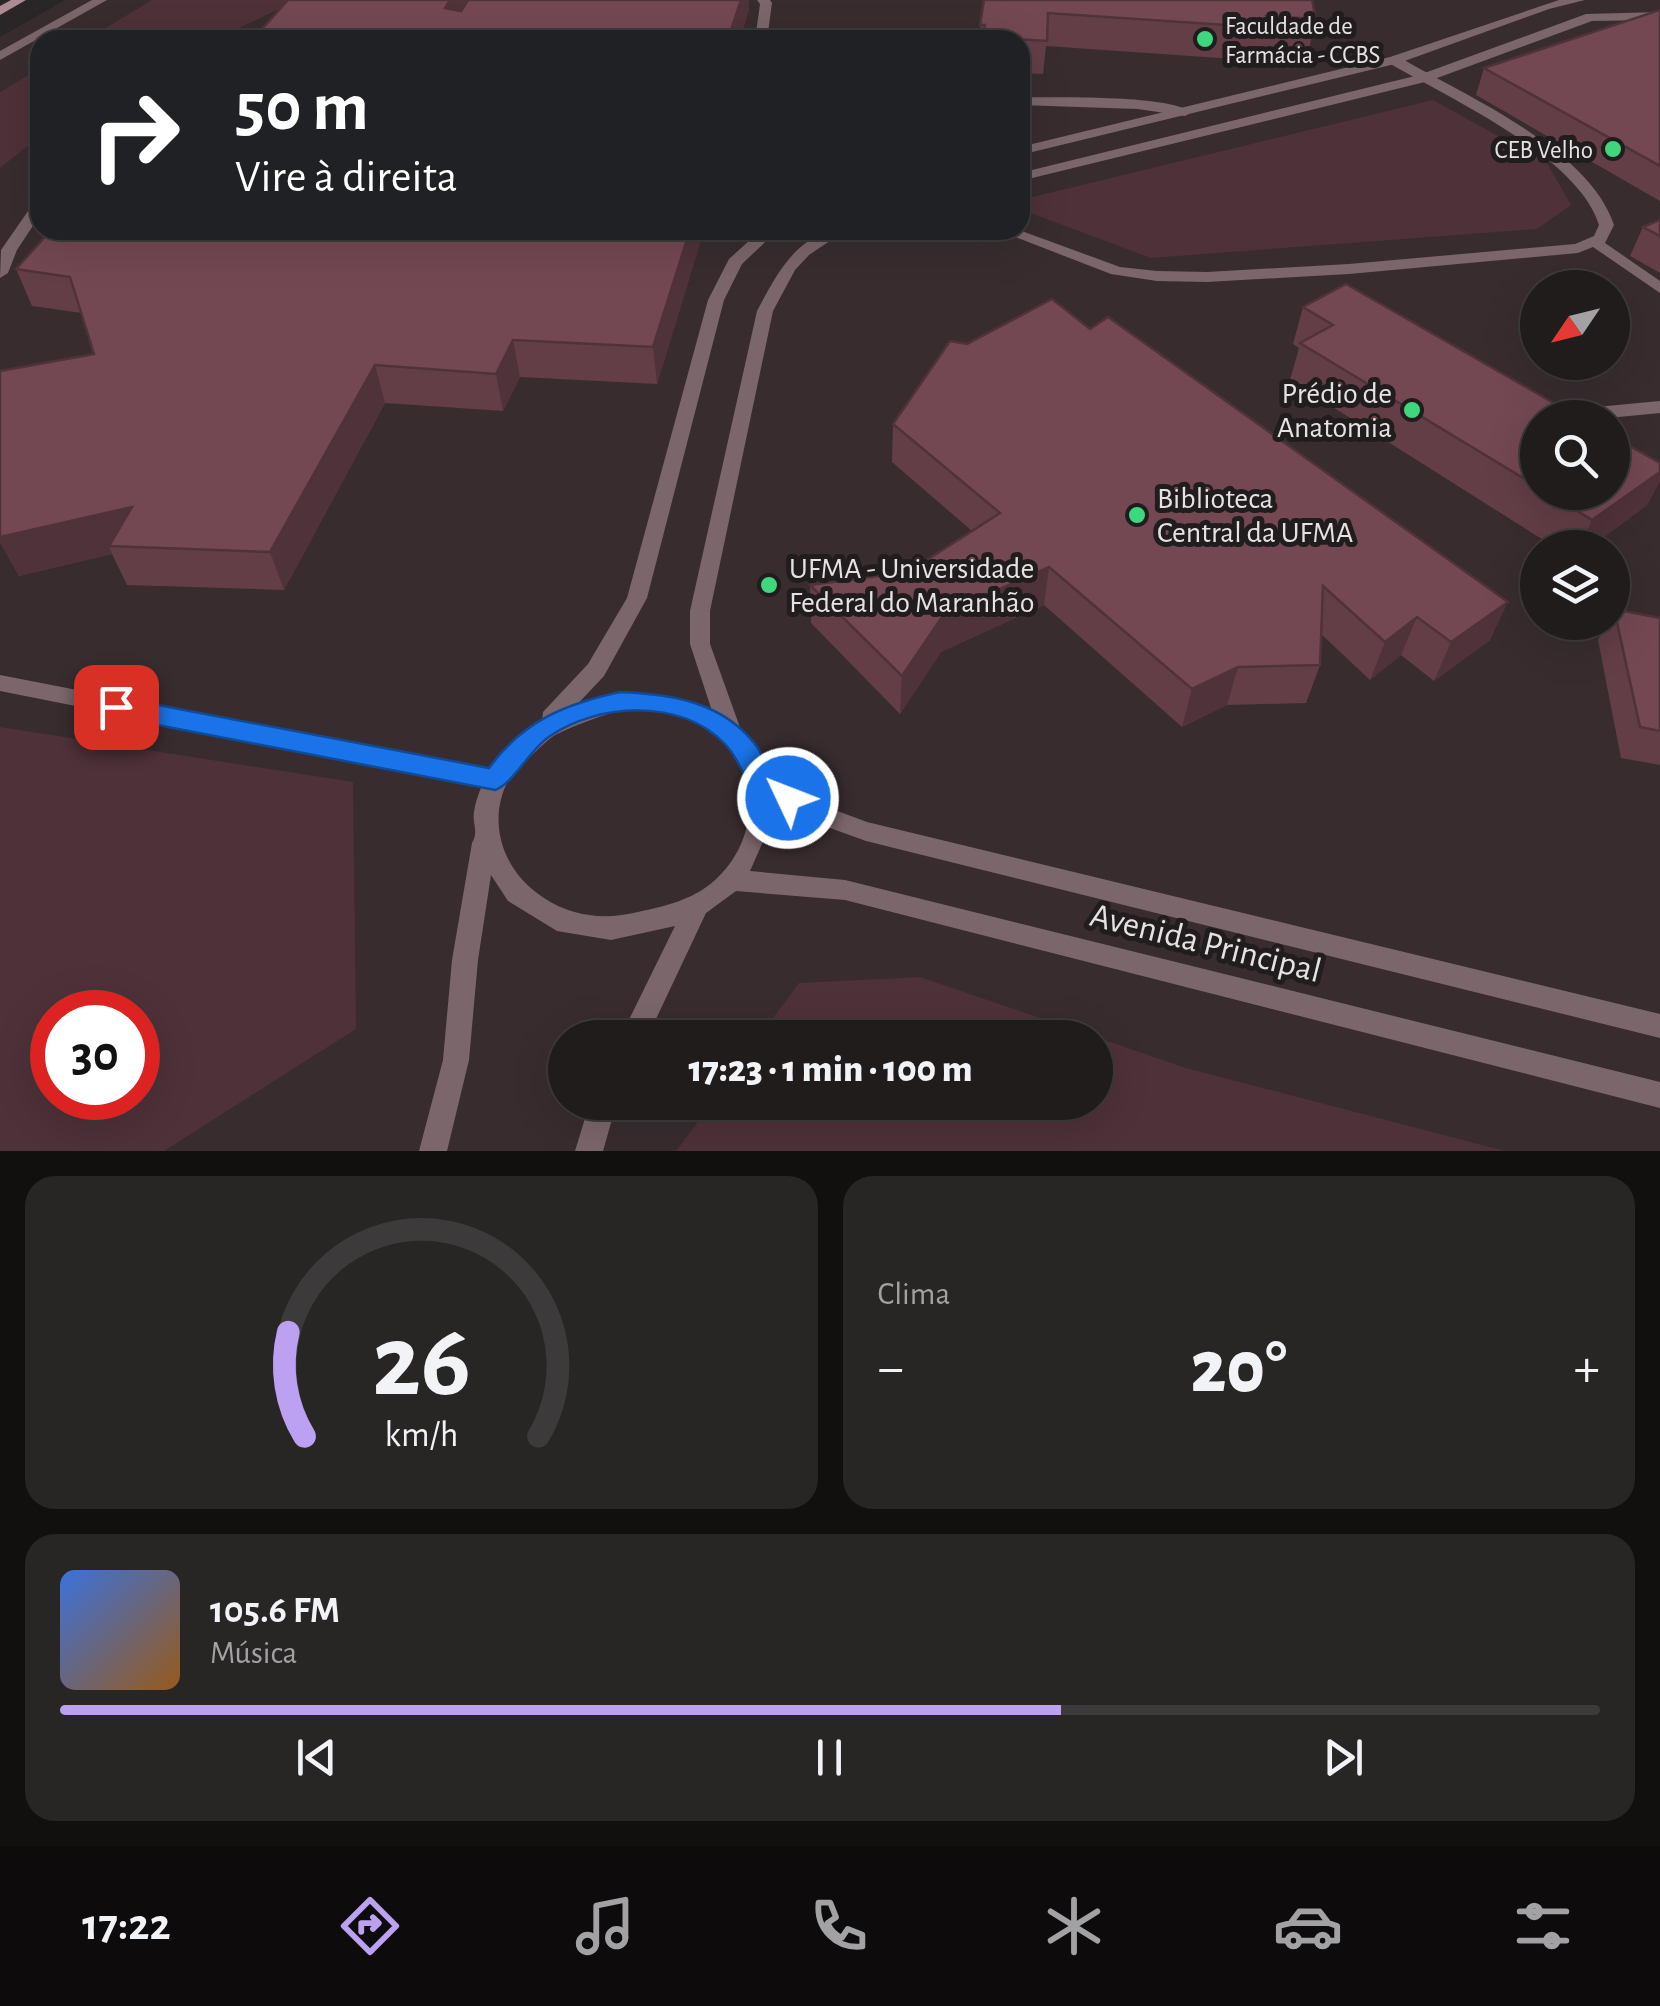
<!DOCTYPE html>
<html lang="pt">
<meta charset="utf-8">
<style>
:root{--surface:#201c1c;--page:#282525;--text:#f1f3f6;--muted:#a2a1a3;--line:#3d3a3b;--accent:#bca0f2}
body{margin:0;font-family:"Alegreya Sans",sans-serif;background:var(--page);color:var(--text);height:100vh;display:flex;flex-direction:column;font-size:38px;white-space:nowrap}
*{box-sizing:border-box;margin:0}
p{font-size:32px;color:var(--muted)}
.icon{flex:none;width:55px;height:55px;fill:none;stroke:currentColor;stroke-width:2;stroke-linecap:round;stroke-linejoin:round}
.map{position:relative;height:1151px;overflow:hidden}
.sheet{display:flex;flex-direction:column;gap:25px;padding:25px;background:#120f0f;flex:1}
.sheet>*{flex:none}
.guide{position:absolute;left:30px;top:30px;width:1000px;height:210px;border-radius:30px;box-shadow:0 10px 40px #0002,0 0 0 2px var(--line);background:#202124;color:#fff;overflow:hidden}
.needle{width:65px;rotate:235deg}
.tools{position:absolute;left:1520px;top:270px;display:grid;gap:20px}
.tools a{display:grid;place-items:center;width:110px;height:110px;border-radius:50%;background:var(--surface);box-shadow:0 10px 40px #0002,0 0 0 2px var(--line);font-size:50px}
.speed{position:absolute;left:30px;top:990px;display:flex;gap:20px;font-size:50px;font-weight:700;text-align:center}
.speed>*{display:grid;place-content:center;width:130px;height:130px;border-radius:50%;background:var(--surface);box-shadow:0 10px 40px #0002,0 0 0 2px var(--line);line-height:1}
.speed .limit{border:15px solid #d22;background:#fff;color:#111}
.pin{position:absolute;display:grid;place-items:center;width:85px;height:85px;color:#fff;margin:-42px;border-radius:20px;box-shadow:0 5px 15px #0006}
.me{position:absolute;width:110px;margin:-55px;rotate:313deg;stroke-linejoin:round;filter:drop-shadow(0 0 8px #0008)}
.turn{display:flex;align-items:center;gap:35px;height:210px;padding:0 40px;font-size:45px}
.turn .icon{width:130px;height:130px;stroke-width:2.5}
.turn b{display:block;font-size:70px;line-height:85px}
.big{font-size:75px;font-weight:800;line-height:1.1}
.sheet .tile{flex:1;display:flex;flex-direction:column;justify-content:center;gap:15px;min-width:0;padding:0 35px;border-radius:30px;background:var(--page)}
.sheet .dial{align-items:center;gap:0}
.dial svg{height:260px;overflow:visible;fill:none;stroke:var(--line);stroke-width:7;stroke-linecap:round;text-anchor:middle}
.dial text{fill:var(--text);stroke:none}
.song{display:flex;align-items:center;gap:30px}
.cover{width:120px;height:120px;border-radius:15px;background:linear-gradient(135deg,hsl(220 70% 55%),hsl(30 70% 35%))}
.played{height:10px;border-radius:5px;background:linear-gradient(90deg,var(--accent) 65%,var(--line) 65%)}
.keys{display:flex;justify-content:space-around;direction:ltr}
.heat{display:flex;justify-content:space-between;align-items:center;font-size:55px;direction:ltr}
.sheet .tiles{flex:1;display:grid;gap:25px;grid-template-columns:1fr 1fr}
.tile:last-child{grid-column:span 2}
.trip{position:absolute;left:548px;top:1020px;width:565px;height:100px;border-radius:50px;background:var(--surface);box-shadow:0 10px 40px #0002,0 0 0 2px var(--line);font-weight:800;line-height:100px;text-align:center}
.dock{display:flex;height:160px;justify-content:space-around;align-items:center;background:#0d0b0b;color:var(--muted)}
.dock .icon{width:70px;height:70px}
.dock .selected{color:var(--accent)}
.dock b{font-size:45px;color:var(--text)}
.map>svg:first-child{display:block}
.built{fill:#382c2f;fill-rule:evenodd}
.green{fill:#4f3139;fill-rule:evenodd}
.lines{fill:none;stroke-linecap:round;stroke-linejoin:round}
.lane{fill:#7b666b;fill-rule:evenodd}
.street{fill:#7b666b;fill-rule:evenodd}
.secondary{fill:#ab8a91;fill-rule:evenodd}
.wall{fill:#633e47}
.shaded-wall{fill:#50323a}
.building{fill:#734853;stroke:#50323a;stroke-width:2.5}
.route{fill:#1a73e8;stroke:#114b97;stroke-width:2.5}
.poi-dot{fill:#3fd77d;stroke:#211c1d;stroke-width:4}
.labels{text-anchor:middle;stroke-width:10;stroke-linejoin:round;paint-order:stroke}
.far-poi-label{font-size:25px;fill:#e6e2e3;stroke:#211c1d;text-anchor:start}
.poi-label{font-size:30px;fill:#e6e2e3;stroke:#211c1d;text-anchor:start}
.near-street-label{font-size:35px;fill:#e6e2e3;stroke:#211c1d}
</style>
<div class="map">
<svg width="1660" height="1151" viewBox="0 0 1660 1151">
<rect width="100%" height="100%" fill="#2a2526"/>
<path class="built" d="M65,0H1660V1151H0V37ZM40,40H1020V230H40ZM1538,288H1612V362H1538ZM1538,418H1612V492H1538ZM1538,548H1612V622H1538ZM52,1012H138V1098H52ZM565,1038H1095V1102H565Z"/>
<path class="green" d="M152,0H298L214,40H86Z
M40,68V136L0,168V92Z
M1433,100L1547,163L1571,205L1537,229L1151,258L1020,209V200Z
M0,727L353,782L356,1029L164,1151H0ZM138,1012V1098H52V1012Z
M920,977L1186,1068L1505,1151H676L712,1103L1095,1102V1038L759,1037L799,983Z"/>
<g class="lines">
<path class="lane" d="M92,0H107L0,60V51Z
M757,0H770L772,3L767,40H755L760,4Z
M1389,57H1399C1465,96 1589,148 1614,225L1605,243L1660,281V293L1593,247L1578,253L1349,274L1207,282L1157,281L1111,274L997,230H1019L1120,267L1157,271L1207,272L1349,264L1575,244L1594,236L1599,225C1578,156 1450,99 1389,63Z
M1020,97C1058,98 1163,94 1192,112L1185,116L1138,109L1020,105Z
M40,199V215L17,250L8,273L0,278L1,250L35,201Z
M1660,401V413L1608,418L1566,415L1575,409Z
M0,675L495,771L503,774L506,780L503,786L495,789L0,691Z"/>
<path class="street" d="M1559,0H1585L1549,9L1399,63L1020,155V147L1390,57Z
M1660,12V20L1592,21L1429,81L1020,181V173L1419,75L1586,14Z
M761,230H778L742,264L724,300L647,598L604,676L571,711L620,693L672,697L712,711L690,644V611L757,311C777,274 798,230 846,230L809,255L795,270L773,311L710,611V644L742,733L761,758L768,776L824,806L867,822L1660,1014V1038L866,841L808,820L772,800L769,828L750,871L845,880L1660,1082V1108L845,900L736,891L706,913L647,1038H620L675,926L611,940L557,931L508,901L491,875L478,960L469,1060L447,1151H419L443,1060L452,960L472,843C479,831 472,824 474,812C480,773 511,742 542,722L543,712L588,664L627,598L708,300L729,259ZM621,709C641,710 663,710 682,716C756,740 772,829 714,881C692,900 666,906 638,912C605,920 573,917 544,898C502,872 484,818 512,774C517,766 527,760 534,753C541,747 549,738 557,734C577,724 600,717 621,709Z
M590,1102H617L603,1151H575Z"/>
<path class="secondary" d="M11,0H26L0,15V6Z"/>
</g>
<path class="wall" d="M984,0L1316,19L1308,53L1265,50L1263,61L1046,46L1043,74L1020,73V40H979Z
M1660,10V201L1476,95L1484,68Z
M1660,220V273L1630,256L1643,227Z
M704,230L657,384L520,377L503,411L385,403L284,590L127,585L112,554L19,576L0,542V371L94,354L82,313L32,306L16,269Z
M1303,307L1538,418V492H1612L1660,463V481L1647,505L1589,548H1556L1290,380L1299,348L1293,344Z
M893,424L1490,640L1434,681L1401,655L1370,680L1321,634L1320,665L1306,703L1227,705L1182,727L1044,605L941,652L900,714L811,623L810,585L908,572L972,531L892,462Z
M1614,609L1660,618V765L1621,758L1598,640L1607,622H1612Z"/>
<path class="shaded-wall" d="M450,0H469L452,40L445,8Z
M741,0H749V10L740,40L730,33Z
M690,230H704L657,384L653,347Z
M513,340L520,377L503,411L496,374Z
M375,365L385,403L284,590L270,552Z
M1660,472V481L1647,505L1589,548H1579L1592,520Z
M132,507L109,546L112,554L19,576L0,542V537Z
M1049,567L1044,605L941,652L900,714L902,676L944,614Z
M1508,602L1490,640L1434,681L1451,642Z
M1417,617L1401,655L1370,680L1385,642Z
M1238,667L1227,705L1182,727L1192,689Z"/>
<path class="building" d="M288,0H450L445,8L461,11L468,0H741L730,33L752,34L750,40H252Z
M984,0H1312L1316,19L1266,16L1270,28L1048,13L1047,41L983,37L985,25H980Z
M1660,10V166L1484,68Z
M1660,220V236L1643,227Z
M51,230H690L653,347L513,340L496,374L375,365L270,552L109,546L132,507L0,537V371L94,354L70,277L16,269Z
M1346,284L1580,418H1538V487L1300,343L1333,325L1303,307Z
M1052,299L1090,329L1108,317L1508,602L1451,642L1417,617L1385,642L1323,586L1320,665L1238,667L1192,689L1049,567L944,614L902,676L810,585L908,572L1000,513L893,424L950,341L967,344Z
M1612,436L1660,463V472L1592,520L1547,492H1612Z
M1614,609L1660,618V731L1640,727Z"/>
<path class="route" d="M620,692C672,694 725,702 758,748C763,756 765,769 771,776C780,787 794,785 801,798L797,806L788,809L752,791C743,774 738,758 725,744C681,698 599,703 550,736C530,749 513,784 495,790L116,717L107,714L103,707L107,700L116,697L489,768C523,721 565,704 620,692Z"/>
<g class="poi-dot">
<circle cx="1205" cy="39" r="10"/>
<circle cx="1613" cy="149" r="10"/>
<circle cx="1412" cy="410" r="10"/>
<circle cx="1137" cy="515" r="10"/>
<circle cx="769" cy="585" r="10"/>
</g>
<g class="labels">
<g class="far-poi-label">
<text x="1225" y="34">Faculdade de<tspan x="1225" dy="29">Farmácia - CCBS</tspan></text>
<text x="1593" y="158" text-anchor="end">CEB Velho</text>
</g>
<g class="poi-label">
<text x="1392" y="403" text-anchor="end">Prédio de<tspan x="1392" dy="34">Anatomia</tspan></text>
<text x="1157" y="508">Biblioteca<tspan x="1157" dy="34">Central da UFMA</tspan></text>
<text x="789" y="578">UFMA - Universidade<tspan x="789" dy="34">Federal do Maranhão</tspan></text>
</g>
<g class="near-street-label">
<text transform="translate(1206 942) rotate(14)" y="12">Avenida Principal</text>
</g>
</g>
</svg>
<div class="tools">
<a><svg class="needle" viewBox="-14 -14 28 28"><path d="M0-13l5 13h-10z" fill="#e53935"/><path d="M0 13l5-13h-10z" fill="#a2a1a3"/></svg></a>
<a><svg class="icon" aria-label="search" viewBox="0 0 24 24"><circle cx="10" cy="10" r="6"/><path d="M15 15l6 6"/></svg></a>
<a><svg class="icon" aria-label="layers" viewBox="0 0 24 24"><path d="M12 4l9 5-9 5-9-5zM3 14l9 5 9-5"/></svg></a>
</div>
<div class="speed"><div class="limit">30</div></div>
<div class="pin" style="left:116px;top:707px;background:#d93025"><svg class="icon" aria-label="arrive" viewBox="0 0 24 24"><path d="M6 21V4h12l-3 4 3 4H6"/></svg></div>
<svg class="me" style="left:788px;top:798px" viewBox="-20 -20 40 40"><circle r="17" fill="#1a73e8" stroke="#fff" stroke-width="3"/><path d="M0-11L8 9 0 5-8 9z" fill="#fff"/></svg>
<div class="trip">17:23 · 1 min · 100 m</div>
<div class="guide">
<div class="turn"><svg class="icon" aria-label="right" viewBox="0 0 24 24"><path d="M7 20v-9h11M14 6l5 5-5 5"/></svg><div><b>50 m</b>Vire à direita</div></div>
</div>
</div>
<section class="sheet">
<div class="tiles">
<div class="tile dial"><svg viewBox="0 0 100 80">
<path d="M14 69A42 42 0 1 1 86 69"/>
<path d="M14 69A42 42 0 0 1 9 37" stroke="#bca0f2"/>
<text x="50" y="56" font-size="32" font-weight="700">26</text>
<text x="50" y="72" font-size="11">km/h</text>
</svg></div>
<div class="tile"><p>Clima</p>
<div class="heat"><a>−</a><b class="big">20°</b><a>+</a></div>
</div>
<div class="tile">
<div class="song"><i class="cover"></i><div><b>105.6 FM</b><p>Música</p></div></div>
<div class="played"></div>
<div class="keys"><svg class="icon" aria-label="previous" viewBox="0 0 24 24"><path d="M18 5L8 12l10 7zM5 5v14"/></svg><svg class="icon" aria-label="pause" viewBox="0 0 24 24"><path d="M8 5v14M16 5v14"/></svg><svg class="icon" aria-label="next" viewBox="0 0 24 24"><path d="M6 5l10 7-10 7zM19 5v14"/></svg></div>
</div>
</div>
</section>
<nav class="dock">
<b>17:22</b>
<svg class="icon selected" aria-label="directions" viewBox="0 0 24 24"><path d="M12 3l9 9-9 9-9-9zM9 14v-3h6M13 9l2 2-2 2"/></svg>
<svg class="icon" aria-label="music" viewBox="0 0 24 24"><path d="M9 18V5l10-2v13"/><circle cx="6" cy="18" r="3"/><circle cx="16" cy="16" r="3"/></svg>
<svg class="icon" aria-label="phone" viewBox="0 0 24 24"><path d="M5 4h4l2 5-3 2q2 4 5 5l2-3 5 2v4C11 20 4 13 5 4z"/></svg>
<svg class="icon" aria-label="climate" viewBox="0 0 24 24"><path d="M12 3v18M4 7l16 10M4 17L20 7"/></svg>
<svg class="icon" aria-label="car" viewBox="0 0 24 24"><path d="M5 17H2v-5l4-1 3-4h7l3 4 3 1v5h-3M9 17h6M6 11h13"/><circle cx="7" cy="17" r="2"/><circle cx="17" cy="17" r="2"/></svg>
<svg class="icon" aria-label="filters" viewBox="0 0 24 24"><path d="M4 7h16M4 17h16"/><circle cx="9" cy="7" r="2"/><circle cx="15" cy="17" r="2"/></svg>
</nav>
